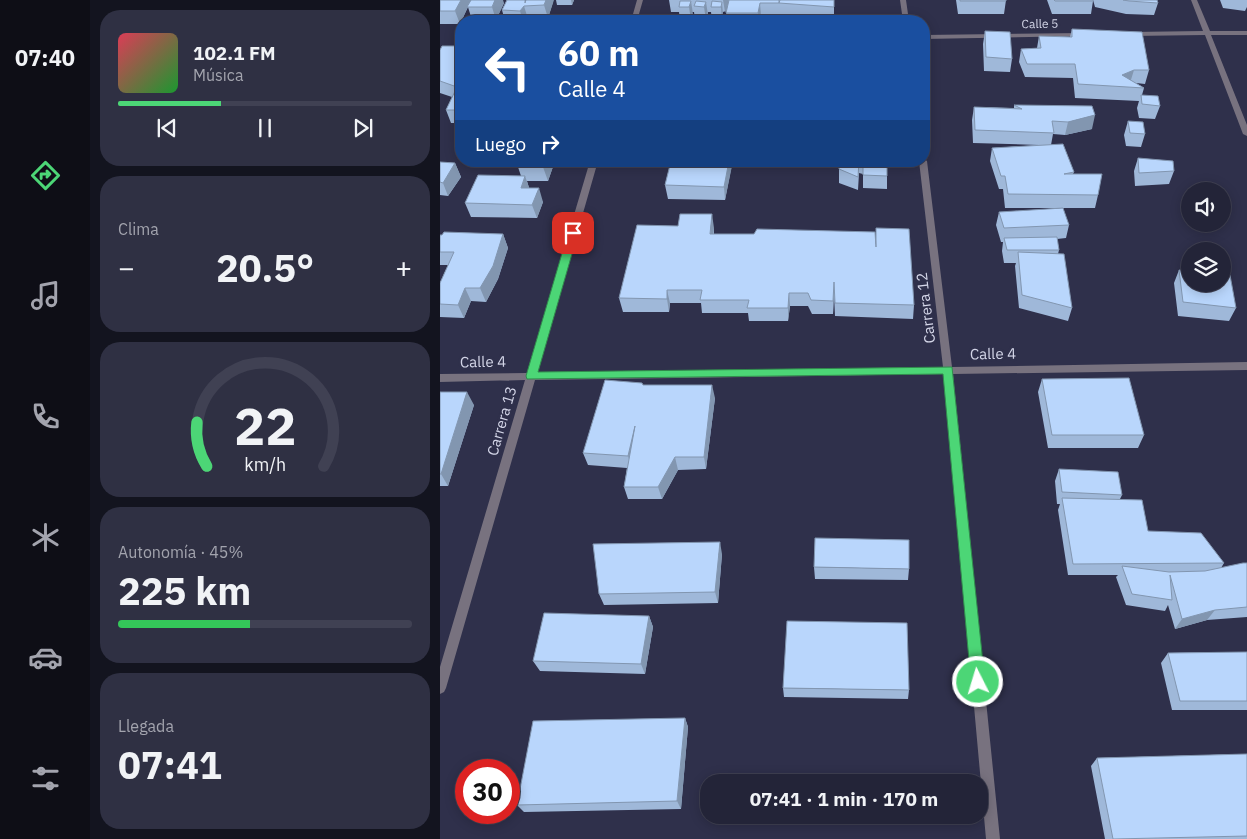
<!DOCTYPE html>
<html lang="es">
<meta charset="utf-8">
<style>
:root{--surface:#232438;--page:#2f3043;--text:#f1f3f6;--muted:#a3a4ae;--line:#404153;--accent:#4cd676}
body{margin:0;font-family:"IBM Plex Sans",sans-serif;background:var(--page);color:var(--text);height:100vh;display:flex;flex-direction:column;font-size:19px;white-space:nowrap}
*{box-sizing:border-box;margin:0}
p{font-size:16px;color:var(--muted)}
.icon{flex:none;width:28px;height:28px;fill:none;stroke:currentColor;stroke-width:2;stroke-linecap:round;stroke-linejoin:round}
.map{position:relative;flex:1;overflow:hidden}
.drawer{display:flex;flex-direction:column;gap:10px;padding:10px;background:#13141f;width:350px}
.drawer>*{flex:none}
.top-card{position:absolute;left:15px;top:15px;width:475px;height:152px;border-radius:20px;box-shadow:0 2px 12px #0003,0 0 0 1px var(--line);background:#1a4fa0;color:#fff;overflow:hidden}
.buttons{position:absolute;left:741px;top:182px;display:grid;gap:10px}
.buttons a{display:grid;place-items:center;width:50px;height:50px;border-radius:50%;background:var(--surface);box-shadow:0 2px 12px #0003,0 0 0 1px var(--line);font-size:25px}
.speed{position:absolute;left:15px;top:759px;display:flex;gap:10px;font-size:25px;font-weight:700;text-align:center}
.speed>*{display:grid;place-content:center;width:65px;height:65px;border-radius:50%;background:var(--surface);box-shadow:0 2px 12px #0003,0 0 0 1px var(--line);line-height:1}
.speed .limit{border:8px solid #d22;background:#fff;color:#111}
.pin{position:absolute;display:grid;place-items:center;width:42px;height:42px;color:#fff;margin:-21px;border-radius:10px;box-shadow:0 2px 8px #0006}
.me{position:absolute;width:55px;margin:-28px;rotate:355deg;stroke-linejoin:round;filter:drop-shadow(0 0 4px #0008)}
.turn{display:flex;align-items:center;gap:18px;height:105px;padding:0 20px;font-size:22px}
.turn .icon{width:65px;height:65px;stroke-width:2.5}
.turn b{display:block;font-size:35px;line-height:42px}
.then{display:flex;align-items:center;height:48px;padding:0 20px;background:#0003;gap:10px;font-size:19px}
.big{font-size:38px;font-weight:700;line-height:1.1}
.drawer .widget{flex:1;display:flex;flex-direction:column;justify-content:center;gap:8px;min-width:0;padding:0 18px;border-radius:20px;background:var(--page)}
.drawer .dial{align-items:center;gap:0}
.dial svg{height:130px;overflow:visible;fill:none;stroke:var(--line);stroke-width:7;stroke-linecap:round;text-anchor:middle}
.dial text{fill:var(--text);stroke:none}
.song{display:flex;align-items:center;gap:15px}
.cover{width:60px;height:60px;border-radius:8px;background:linear-gradient(135deg,hsl(350 70% 55%),hsl(130 70% 35%))}
.played{height:5px;border-radius:2px;background:linear-gradient(90deg,var(--accent) 35%,var(--line) 35%)}
.keys{display:flex;justify-content:space-around;direction:ltr}
.heat{display:flex;justify-content:space-between;align-items:center;font-size:28px;direction:ltr}
.charge{height:8px;border-radius:4px;background:linear-gradient(90deg,#34c759 45%,var(--line) 0)}
.trip{position:absolute;left:260px;top:774px;width:288px;height:50px;border-radius:20px;background:var(--surface);box-shadow:0 2px 12px #0003,0 0 0 1px var(--line);font-weight:700;line-height:50px;text-align:center}
main{display:flex;flex:1;min-height:0}
.tab-bar{display:flex;flex-direction:column;width:90px;justify-content:space-around;align-items:center;background:#0e0e16;color:var(--muted)}
.tab-bar .icon{width:35px;height:35px}
.tab-bar .selected{color:var(--accent)}
.tab-bar b{font-size:22px;color:var(--text)}
.map>svg:first-child{display:block}
.lines{fill:none;stroke-linecap:round;stroke-linejoin:round}
.street{fill:#78727f;fill-rule:evenodd}
.wall{fill:#9fb8d9}
.shaded-wall{fill:#8296b0}
.building{fill:#b9d6fc;stroke:#8296b0}
.route{fill:#4cd676;stroke:#318b4d}
.labels{text-anchor:middle;stroke-width:5;stroke-linejoin:round;paint-order:stroke}
.far-street-label{font-size:12px;fill:#d4d6e8;stroke:#2f304b}
.street-label{font-size:15px;fill:#d4d6e8;stroke:#2f304b}
</style>
<main>
<nav class="tab-bar">
<b>07:40</b>
<svg class="icon selected" aria-label="directions" viewBox="0 0 24 24"><path d="M12 3l9 9-9 9-9-9zM9 14v-3h6M13 9l2 2-2 2"/></svg>
<svg class="icon" aria-label="music" viewBox="0 0 24 24"><path d="M9 18V5l10-2v13"/><circle cx="6" cy="18" r="3"/><circle cx="16" cy="16" r="3"/></svg>
<svg class="icon" aria-label="phone" viewBox="0 0 24 24"><path d="M5 4h4l2 5-3 2q2 4 5 5l2-3 5 2v4C11 20 4 13 5 4z"/></svg>
<svg class="icon" aria-label="climate" viewBox="0 0 24 24"><path d="M12 3v18M4 7l16 10M4 17L20 7"/></svg>
<svg class="icon" aria-label="car" viewBox="0 0 24 24"><path d="M5 17H2v-5l4-1 3-4h7l3 4 3 1v5h-3M9 17h6M6 11h13"/><circle cx="7" cy="17" r="2"/><circle cx="17" cy="17" r="2"/></svg>
<svg class="icon" aria-label="filters" viewBox="0 0 24 24"><path d="M4 7h16M4 17h16"/><circle cx="9" cy="7" r="2"/><circle cx="15" cy="17" r="2"/></svg>
</nav>
<section class="drawer">
<div class="widget">
<div class="song"><i class="cover"></i><div><b>102.1 FM</b><p>Música</p></div></div>
<div class="played"></div>
<div class="keys"><svg class="icon" aria-label="previous" viewBox="0 0 24 24"><path d="M18 5L8 12l10 7zM5 5v14"/></svg><svg class="icon" aria-label="pause" viewBox="0 0 24 24"><path d="M8 5v14M16 5v14"/></svg><svg class="icon" aria-label="next" viewBox="0 0 24 24"><path d="M6 5l10 7-10 7zM19 5v14"/></svg></div>
</div>
<div class="widget"><p>Clima</p>
<div class="heat"><a>−</a><b class="big">20.5°</b><a>+</a></div>
</div>
<div class="widget dial"><svg viewBox="0 0 100 80">
<path d="M14 69A42 42 0 1 1 86 69"/>
<path d="M14 69A42 42 0 0 1 8 42" stroke="#4cd676"/>
<text x="50" y="56" font-size="32" font-weight="700">22</text>
<text x="50" y="72" font-size="11">km/h</text>
</svg></div>
<div class="widget"><p>Autonomía · 45%</p><b class="big">225 km</b><div class="charge"></div></div>
<div class="widget"><p>Llegada</p><b class="big">07:41</b></div>
</section>
<div class="map">
<svg width="807" height="839" viewBox="0 0 807 839">
<rect width="100%" height="100%" fill="#2f304b"/>
<g class="lines">
<path class="street" d="M197,0H203L197,21H191Z
M460,0H466L469,21H463Z
M751,0H757L770,31H807V35H771L807,125V136L803,134L765,35L691,36L688,34L691,32L763,31Z
M644,33L646,34V36L484,39V35Z
M484,159L487,161L512,367L807,362V370L513,374L560,839H546L504,374L95,380L6,688L4,692L0,694V667L85,380L0,382V374L87,373L150,161H158L97,373L503,367L479,161H484Z"/>
</g>
<path class="wall" d="M0,0L64,3L56,20H32L28,7L20,24H0Z
M67,0L113,2L108,18L88,19L85,21H65L62,10Z
M116,0H134L132,5H117Z
M229,0H394V20L340,16H321L320,21H287L286,11L283,12L282,20H272L271,12H268V15L266,20L255,19L254,12H252L251,20H240L239,12H231Z
M516,0H566L564,14H518Z
M607,0H653V1L651,14H612Z
M653,0H717L718,3L714,15L686,14L655,7Z
M780,0H807V7L805,11L783,8Z
M632,29L709,70L705,84L696,83L704,88L702,95L720,106L715,119L699,118L697,108L699,101L635,98L633,78L585,77L579,62L581,49L597,48L599,36L630,37Z
M545,31L572,59L570,72L544,71L543,44Z
M21,46V123H11L6,110L12,97L0,93V50Z
M574,105L652,129L625,135L613,134L611,145L634,172L633,174L658,195L655,208H565L563,189H559L550,161L552,148L599,145L533,143L532,120L534,107L574,108Z
M688,121L705,134L701,147L686,146L684,135Z
M698,158L734,171L729,184L695,186L694,171Z
M115,161L108,181H87L89,188L103,202L97,218L31,217L25,203L81,176L78,167Z
M231,161H320V164H292L285,200L228,199L225,185Z
M399,161H442V163L447,176V189L423,188V174L419,173L418,190L399,183Z
M0,162L15,163L21,177L8,196L0,195Z
M559,212L629,225L626,238L617,239L619,250L618,254L632,308L628,321L579,308L575,266L576,263H564L562,251L563,242H561L556,225Z
M274,228V234L436,244L474,305L473,319L395,316L394,295L393,314H372L368,306H350L348,321H309L308,313H262L261,303H230L229,312H183L179,298Z
M63,234L68,248L58,279L46,302L31,301L24,318L0,317V283L8,265H0V266V235Z
M739,270L796,308L789,321L738,316L734,283Z
M602,379L704,435L698,448H608L598,392Z
M203,385L275,398L266,469L238,470L222,499H188L184,487L187,468L148,465L143,453Z
M0,392L34,405L8,486H0Z
M619,469L682,495L680,499L708,531L784,563L781,568L807,563V617L767,620L735,629L728,605L725,611L686,605L676,577L678,575H628L618,510L620,504H617L615,481Z
M282,554L278,603L164,605L159,594Z
M374,567L469,569L468,580L375,579Z
M209,616L213,627L205,674L100,671L93,661Z
M807,652V710H732L721,663L728,653Z
M343,688L469,690L468,699L344,697Z
M245,718L248,727L241,809L84,812L77,805Z
M807,754V839H665L651,766L657,758Z"/>
<path class="shaded-wall" d="M21,0H31L20,24L15,11Z
M55,0H63L64,3L56,20L52,7Z
M106,0H114L108,18L104,5Z
M131,0H134L132,5Z
M283,0H291V8L285,12Z
M251,1L253,14L251,20L249,7Z
M266,2L268,15L266,20L264,7Z
M282,2L283,15L282,20L281,7Z
M320,3L321,16L320,21H319L318,13Z
M84,6L88,19L85,21H83L80,11Z
M694,70L690,83L682,75Z
M655,115L652,129L625,135L628,122Z
M106,161H115L108,181L103,167Z
M289,161H291L292,166L285,200L284,187Z
M15,163L21,177L8,196L3,183Z
M85,176L90,190L81,188Z
M99,188L103,202L97,218L92,205Z
M272,214L274,228L272,248L270,234Z
M63,234L68,248L58,279L46,302L40,288Z
M394,282V295L393,314V301Z
M25,288L31,301L24,318L18,305Z
M227,290L230,303L229,312L227,299Z
M349,293L350,306L348,321V308Z
M272,385L275,398L266,469L264,457Z
M27,392L34,405L8,486L1,474Z
M195,426L192,468L188,456Z
M235,457L238,470L222,499L218,487Z
M280,542L282,554L278,603L275,592Z
M775,610L767,620L735,629L742,619Z
M209,616L213,627L205,674L201,664Z
M245,718L248,727L241,809L237,801Z"/>
<path class="building" d="M0,0H21L15,11H0Z
M31,0H55L52,7H27Z
M67,0H85V3L86,0H106L104,5L84,6L80,11L62,10Z
M289,0H339V3H320L318,13H286Z
M340,0H394V7L339,3Z
M520,0H566V1H520Z
M614,0H653V1H615Z
M683,0H717L718,3L689,1Z
M240,1H251L249,7H239Z
M256,1L266,2L264,7L254,6Z
M272,1L282,2L281,7H271Z
M632,29L702,32L709,70H694L682,75L704,88L638,84L635,64H587L581,49L601,48L599,36L632,37Z
M545,31L570,32L572,59L546,57Z
M2,46H21V110H6L17,87L0,81V50Z
M701,95L718,96L720,106L702,104Z
M574,105L652,106L655,115L628,122L612,121L614,133L535,130L534,107L582,109Z
M688,121L703,122L705,134L690,133Z
M623,144L634,172L624,174H662L658,195L568,194L565,176H561L552,148Z
M698,158L733,161L734,171L699,173Z
M81,161H106L103,167H78Z
M231,161H289L284,187L225,185Z
M399,161H419L418,177L399,169Z
M0,162L15,163L3,183L0,182Z
M423,163L447,164V176L423,175Z
M38,175L85,176L81,188H99L92,205L25,203Z
M623,208L629,225L564,228L559,212Z
M240,214H272L270,234H314L317,229L435,232L436,247V228L469,229L474,305L395,303L394,282L393,301L371,300L368,293H349L348,308H307L309,300H260L262,290H227V299L179,298L197,225L238,226Z
M4,232L63,234L53,266L40,288H25L18,305L0,304V283L14,252H0V235H2Z
M617,237L619,250H567L564,238Z
M578,252L624,254L632,308L582,295Z
M739,270L750,271V284H782V274L790,275L796,308L743,302Z
M689,378L704,435H612L602,379Z
M165,380L202,383L203,385H272L264,457H235L218,487H184L195,426L188,456L143,453Z
M0,392H27L1,474H0Z
M619,469L678,472L682,495L622,492Z
M622,498L702,500L708,531L761,533L784,563L633,564Z
M375,538L469,540V569L374,567Z
M280,542L275,592L159,594L153,544Z
M803,563H807V607L775,610L742,619L730,575L732,600L692,594L682,566L729,572L765,571Z
M104,613L209,616L201,664L93,661Z
M347,621L467,623L469,690L343,688Z
M807,652V701H740L728,653Z
M245,718L237,801L77,805L93,721Z
M807,754V836L673,839L657,758Z"/>
<path class="route" d="M133,230L138,233L98,372L512,367L545,682L543,687L538,689L533,687L531,682L503,374L87,379L86,376L128,233Z"/>
<g class="labels">
<g class="far-street-label">
<text transform="translate(600 24) rotate(-1)" y="4">Calle 5</text>
</g>
<g class="street-label">
<text transform="translate(486 308) rotate(-97)" y="5">Carrera 12</text>
<text transform="translate(553 354) rotate(-1)" y="5">Calle 4</text>
<text transform="translate(43 362) rotate(-1)" y="5">Calle 4</text>
<text transform="translate(62 421) rotate(-74)" y="5">Carrera 13</text>
</g>
</g>
</svg>
<div class="buttons">
<a><svg class="icon" aria-label="sound" viewBox="0 0 24 24"><path d="M4 9h4l5-4v14l-5-4H4zM17 9q2 3 0 6"/></svg></a>
<a><svg class="icon" aria-label="layers" viewBox="0 0 24 24"><path d="M12 4l9 5-9 5-9-5zM3 14l9 5 9-5"/></svg></a>
</div>
<div class="speed"><div class="limit">30</div></div>
<div class="pin" style="left:133px;top:233px;background:#d93025"><svg class="icon" aria-label="arrive" viewBox="0 0 24 24"><path d="M6 21V4h12l-3 4 3 4H6"/></svg></div>
<svg class="me" style="left:538px;top:682px" viewBox="-20 -20 40 40"><circle r="17" fill="#4cd676" stroke="#fff" stroke-width="3"/><path d="M0-11L8 9 0 5-8 9z" fill="#fff"/></svg>
<div class="trip">07:41 · 1 min · 170 m</div>
<div class="top-card">
<div class="turn"><svg class="icon" aria-label="left" viewBox="0 0 24 24"><path d="M17 20v-9H6M10 6l-5 5 5 5"/></svg><div><b>60 m</b>Calle 4</div></div>
<div class="then">Luego<svg class="icon" aria-label="right" viewBox="0 0 24 24"><path d="M7 20v-9h11M14 6l5 5-5 5"/></svg></div>
</div>
</div>
</main>
